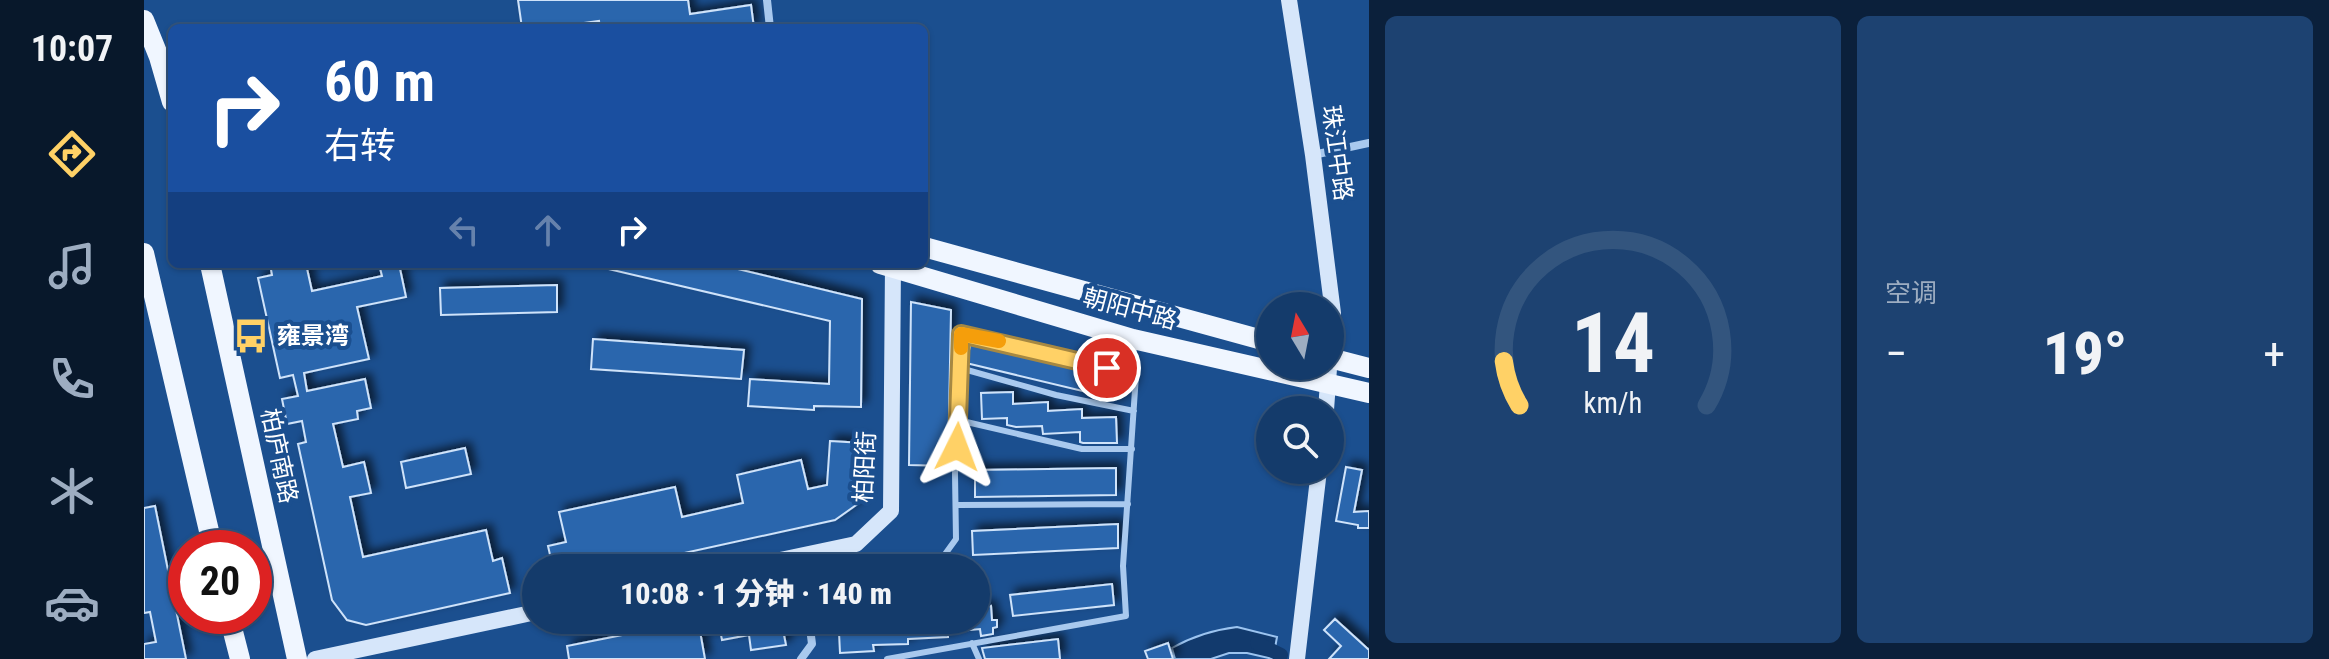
<!DOCTYPE html>
<html lang="zh">
<meta charset="utf-8">
<style>
:root{--surface:#143b6b;--page:#1d4271;--text:#f1f3f6;--muted:#9dadc1;--line:#33557e;--accent:#ffd166}
body{margin:0;font-family:"Roboto Condensed","Noto Sans SC",sans-serif;background:var(--page);color:var(--text);height:100vh;display:flex;flex-direction:column;font-size:30px;white-space:nowrap}
*{box-sizing:border-box;margin:0}
p{font-size:26px;color:var(--muted)}
.icon{flex:none;width:44px;height:44px;fill:none;stroke:currentColor;stroke-width:2;stroke-linecap:round;stroke-linejoin:round}
.map{position:relative;flex:1;overflow:hidden}
.panel{display:flex;flex-direction:column;gap:16px;padding:16px;background:#0b203b;width:960px}
.panel>*{flex:none}
.top-card{position:absolute;left:24px;top:24px;width:760px;height:244px;border-radius:12px;box-shadow:0 2px 6px #0004,0 0 0 2px var(--line);background:#1a4fa0;color:#fff;overflow:hidden}
.needle{width:52px;rotate:350deg}
.buttons{position:absolute;left:1112px;top:292px;display:grid;gap:16px}
.buttons a{display:grid;place-items:center;width:88px;height:88px;border-radius:50%;background:var(--surface);box-shadow:0 2px 6px #0004,0 0 0 2px var(--line);font-size:40px}
.speed{position:absolute;left:24px;top:530px;display:flex;gap:16px;font-size:40px;font-weight:700;text-align:center}
.speed>*{display:grid;place-content:center;width:104px;height:104px;border-radius:50%;background:var(--surface);box-shadow:0 2px 6px #0004,0 0 0 2px var(--line);line-height:1}
.speed .limit{border:12px solid #d22;background:#fff;color:#111}
.pin{position:absolute;display:grid;place-items:center;width:68px;height:68px;color:#fff;margin:-34px;border:4px solid #fff;border-radius:50%;box-shadow:0 2px 8px #0007}
.me{position:absolute;width:88px;margin:-44px;rotate:3deg;stroke-linejoin:round;filter:drop-shadow(0 0 6px #0008)}
.turn{display:flex;align-items:center;gap:28px;height:168px;padding:0 24px;font-size:36px}
.turn .icon{width:104px;height:104px;stroke-width:2.5}
.turn b{display:block;font-size:56px;line-height:68px}
.lanes{display:flex;align-items:center;height:76px;padding:0 24px;background:#0003;justify-content:center;gap:40px;direction:ltr}
.lanes .off{opacity:.35}
.big{font-size:60px;font-weight:800;line-height:1.1}
.panel .tile{flex:1;display:flex;flex-direction:column;justify-content:center;gap:12px;min-width:0;padding:0 28px;border-radius:12px;background:var(--page)}
.panel .dial{align-items:center;gap:0}
.dial svg{height:208px;overflow:visible;fill:none;stroke:var(--line);stroke-width:7;stroke-linecap:round;text-anchor:middle}
.dial text{fill:var(--text);stroke:none}
.heat{display:flex;justify-content:space-between;align-items:center;font-size:44px;direction:ltr}
.panel .tiles{flex:1;display:grid;gap:16px;grid-template-columns:repeat(2,1fr)}
.trip{position:absolute;left:378px;top:554px;width:468px;height:80px;border-radius:40px;background:var(--surface);box-shadow:0 2px 6px #0004,0 0 0 2px var(--line);font-weight:800;line-height:80px;text-align:center}
main{display:flex;flex:1;min-height:0}
.tab-bar{display:flex;flex-direction:column;width:144px;justify-content:space-around;align-items:center;background:#08182b;color:var(--muted)}
.tab-bar .icon{width:56px;height:56px}
.tab-bar .selected{color:var(--accent)}
.tab-bar b{font-size:36px;color:var(--text)}
.map>svg:first-child{display:block}
.water{fill:#123a6d;stroke:#9cc4f0;stroke-width:2}
.lines{fill:none;stroke-linecap:round;stroke-linejoin:round}
.canal{stroke:#123a6d;stroke-width:14}
.building{fill:#2a66ad;stroke:#cfe3fa;stroke-width:2;filter:url(#shadow)}
.lane{stroke:#a9c9ee;stroke-width:6}
.street{stroke:#a9c9ee;stroke-width:8}
.secondary{stroke:#d6e6fa;stroke-width:16}
.primary{stroke:#f0f6ff;stroke-width:20}
.route-casing{stroke:#a68842;stroke-width:20}
.route{stroke:#ffd166;stroke-width:14}
.slow{stroke:#f59e0b;stroke-width:14}
.labels{text-anchor:middle;stroke-width:8;stroke-linejoin:round;paint-order:stroke}
.street-label{font-size:24px;fill:#fff;stroke:#1b4f8f}
.poi-label{font-size:24px;font-weight:bold;fill:#fff;stroke:#1b4f8f;text-anchor:start}
</style>
<main>
<nav class="tab-bar">
<b>10:07</b>
<svg class="icon selected" aria-label="directions" viewBox="0 0 24 24"><path d="M12 3l9 9-9 9-9-9zM9 14v-3h6M13 9l2 2-2 2"/></svg>
<svg class="icon" aria-label="music" viewBox="0 0 24 24"><path d="M9 18V5l10-2v13"/><circle cx="6" cy="18" r="3"/><circle cx="16" cy="16" r="3"/></svg>
<svg class="icon" aria-label="phone" viewBox="0 0 24 24"><path d="M5 4h4l2 5-3 2q2 4 5 5l2-3 5 2v4C11 20 4 13 5 4z"/></svg>
<svg class="icon" aria-label="climate" viewBox="0 0 24 24"><path d="M12 3v18M4 7l16 10M4 17L20 7"/></svg>
<svg class="icon" aria-label="car" viewBox="0 0 24 24"><path d="M5 17H2v-5l4-1 3-4h7l3 4 3 1v5h-3M9 17h6M6 11h13"/><circle cx="7" cy="17" r="2"/><circle cx="17" cy="17" r="2"/></svg>
</nav>
<div class="map">
<svg width="1225" height="659" viewBox="0 0 1225 659">
<defs>
<filter id="shadow"><feDropShadow dx="5.5" dy="-5.5" stdDeviation="4" flood-color="#0009"/></filter>
</defs>
<rect width="100%" height="100%" fill="#1b4f8f"/>
<path class="water" d="M1093,627L1133,637L1129,659L1103,653H1085L1067,659H1031L1028,648C1049,636 1068,630 1093,627Z"/>
<g class="lines">
<path class="canal" d="M1113,643L1137,655"/>
</g>
<path class="building" d="M374,0H544L546,14L607,5L610,28H456L455,21L404,28H378Z
M126,264H162L168,291L238,276L235,264H255L262,297L213,307L225,359L160,373L163,391L221,379L227,408L213,411L214,419L189,424L199,467L220,462L227,493L206,497L219,557L342,530L349,561L358,558L366,593L222,625L203,620L188,600L154,444L162,442L158,421L143,424L138,399L154,396L149,375L136,378L114,278L128,275Z
M460,264H573L718,299L717,407L670,406V410L604,406L606,379L685,384L686,321L460,268Z
M413,285V312L297,315L296,288Z
M767,302L807,310L804,466L765,465Z
M449,339L600,350L597,379L447,369Z
M827,342L972,377V399L822,363Z
M869,392V404L904,402V411L938,409V418L972,417L973,443H939L936,442V432L899,434L898,426L872,427L863,425V418L838,419L837,393Z
M686,441L719,443L715,503L691,520L472,568H409L404,546L422,542L415,512L531,487L538,517L599,503L593,475L657,460L664,489L683,485Z
M321,448L327,474L262,488L257,462Z
M1202,467L1218,470L1210,512L1225,511V528H1214V525L1192,521Z
M972,468V495L831,497V470Z
M11,506L42,659H0V644L12,642L6,612L0,613V508Z
M974,524V548L829,555L828,531Z
M968,584L970,605L869,616L866,595Z
M847,606L848,620H853V627L849,628V634L837,636L836,629L804,632V637L764,639V644L729,645L730,651L696,653L695,632L734,629L733,624L769,623V620H832V608Z
M1191,619L1225,650V659H1185L1197,646L1180,630Z
M554,620L561,659H425L423,646Z
M574,620H637L642,645L607,650L605,635L578,640Z
M914,639L916,659H841L839,652L838,648Z
M1024,643L1029,659H1004L1001,651Z"/>
<g class="lines">
<path class="lane" d="M816,368L912,395L990,411
M814,420L938,449H988
M812,505L984,504
M791,568L812,539L811,474L817,334L992,375
M666,624L679,620
M828,643L835,659
M743,659L982,616L979,566L992,375L989,342"/>
<path class="street" d="M623,0L626,28
M1169,155L1225,143
M657,659L668,644L665,620"/>
<path class="secondary" d="M1145,0L1169,155L1189,313L1182,410
M599,568L712,544L747,511L749,264
M171,659L392,612
M1153,659L1175,470"/>
<path class="primary" d="M0,20L15,57L28,102
M780,247L1126,342
M0,253L69,548
M66,264L153,659
M736,264L989,339L1225,393
M1186,358L1225,368
M85,616L96,659"/>
</g>
<g class="lines">
<g class="route-casing">
<path id="route" d="M813,447L817,334L963,368"/>
</g>
<use href="#route" class="route"/>
<path class="slow" d="M817,348V334L855,341"/>
</g>
<defs>
<g id="bus-bare" transform="scale(2.76)"><path d="M-5-6H5V4H4V6H2V4H-2V6H-4V4H-5ZM-3.5-4V0h7V-4ZM-3.5 1.2v1.5H-2V1.2ZM2 1.2v1.5H3.5V1.2Z" fill="#ffd166" stroke="#1b4f8f" stroke-width="2.5" paint-order="stroke"/></g>
</defs>
<g fill-rule="evenodd">
<use href="#bus-bare" x="107" y="336"/>
</g>
<g class="labels">
<g class="street-label">
<text transform="translate(1193 153) rotate(82)" y="8">珠江中路</text>
<text transform="translate(986 309) rotate(15)" y="8">朝阳中路</text>
<text transform="translate(135 456) rotate(78)" y="8">柏庐南路</text>
<text transform="translate(721 467) rotate(-87)" y="8">柏阳街</text>
</g>
<g class="poi-label">
<text x="133" y="344">雍景湾</text>
</g>
</g>
</svg>
<div class="buttons">
<a><svg class="needle" viewBox="-14 -14 28 28"><path d="M0-13l5 13h-10z" fill="#e53935"/><path d="M0 13l5-13h-10z" fill="#9dadc1"/></svg></a>
<a><svg class="icon" aria-label="search" viewBox="0 0 24 24"><circle cx="10" cy="10" r="6"/><path d="M15 15l6 6"/></svg></a>
</div>
<div class="speed"><div class="limit">20</div></div>
<div class="pin" style="left:963px;top:368px;background:#d93025"><svg class="icon" aria-label="arrive" viewBox="0 0 24 24"><path d="M6 21V4h12l-3 4 3 4H6"/></svg></div>
<svg class="me" style="left:813px;top:447px" viewBox="-20 -20 40 40"><path d="M0-17L14 15 0 8-14 15z" fill="#ffd166" stroke="#fff" stroke-width="4"/></svg>
<div class="trip">10:08 · 1 分钟 · 140 m</div>
<div class="top-card">
<div class="turn"><svg class="icon" aria-label="right" viewBox="0 0 24 24"><path d="M7 20v-9h11M14 6l5 5-5 5"/></svg><div><b>60 m</b>右转</div></div>
<div class="lanes"><svg class="icon off" aria-label="left" viewBox="0 0 24 24"><path d="M17 20v-9H6M10 6l-5 5 5 5"/></svg><svg class="icon off" aria-label="ahead" viewBox="0 0 24 24"><path d="M12 20V5M6 11l6-6 6 6"/></svg><svg class="icon" aria-label="right" viewBox="0 0 24 24"><path d="M7 20v-9h11M14 6l5 5-5 5"/></svg></div>
</div>
</div>
<section class="panel">
<div class="tiles">
<div class="tile dial"><svg viewBox="0 0 100 80">
<path d="M14 69A42 42 0 1 1 86 69"/>
<path d="M14 69A42 42 0 0 1 8 52" stroke="#ffd166"/>
<text x="50" y="56" font-size="32" font-weight="700">14</text>
<text x="50" y="72" font-size="11">km/h</text>
</svg></div>
<div class="tile"><p>空调</p>
<div class="heat"><a>−</a><b class="big">19°</b><a>+</a></div>
</div>
</div>
</section>
</main>
